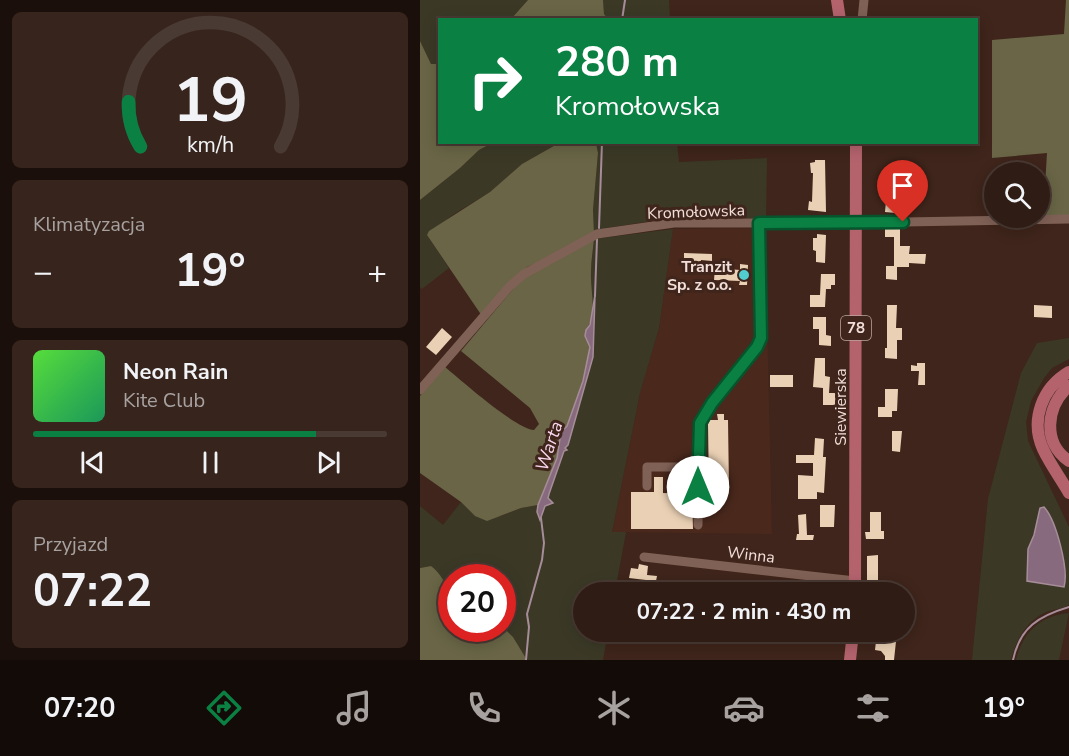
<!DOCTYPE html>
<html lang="pl">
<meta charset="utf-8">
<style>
:root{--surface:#2f1c14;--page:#37251d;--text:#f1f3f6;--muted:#a7a1a0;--line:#4a3a34;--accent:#0b8043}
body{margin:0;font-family:"Nunito Sans",sans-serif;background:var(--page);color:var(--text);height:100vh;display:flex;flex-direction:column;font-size:22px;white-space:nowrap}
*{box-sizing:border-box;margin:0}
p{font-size:20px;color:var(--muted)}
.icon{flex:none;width:33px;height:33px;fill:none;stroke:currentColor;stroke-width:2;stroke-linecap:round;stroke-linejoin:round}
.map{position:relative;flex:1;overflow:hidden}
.drawer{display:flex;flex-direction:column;gap:12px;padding:12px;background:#1a0f0b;width:420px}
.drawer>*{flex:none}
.guide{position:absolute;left:18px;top:18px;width:540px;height:126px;border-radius:0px;box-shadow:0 3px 15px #0003,0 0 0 2px var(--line);background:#0b8043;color:#fff;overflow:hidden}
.controls{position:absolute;left:564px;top:162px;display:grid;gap:12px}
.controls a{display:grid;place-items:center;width:66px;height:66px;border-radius:50%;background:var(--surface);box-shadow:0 3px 15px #0003,0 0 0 2px var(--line);font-size:30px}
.speed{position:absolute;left:18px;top:564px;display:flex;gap:12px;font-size:30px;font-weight:700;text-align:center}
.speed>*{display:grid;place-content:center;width:78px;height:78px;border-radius:50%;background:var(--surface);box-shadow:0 3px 15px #0003,0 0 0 2px var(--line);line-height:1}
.speed .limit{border:9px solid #d22;background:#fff;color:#111}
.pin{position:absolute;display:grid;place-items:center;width:51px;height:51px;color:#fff;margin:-62px -26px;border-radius:50% 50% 50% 0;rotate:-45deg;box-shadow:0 0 6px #0007}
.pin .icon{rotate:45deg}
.me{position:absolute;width:66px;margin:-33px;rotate:0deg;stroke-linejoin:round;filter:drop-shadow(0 0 4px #0008)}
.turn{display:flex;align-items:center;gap:21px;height:126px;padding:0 18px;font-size:27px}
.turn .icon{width:78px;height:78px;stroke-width:2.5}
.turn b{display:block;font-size:42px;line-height:51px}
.big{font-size:45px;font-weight:700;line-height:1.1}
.drawer .tile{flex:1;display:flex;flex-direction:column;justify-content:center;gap:9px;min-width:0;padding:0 21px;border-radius:9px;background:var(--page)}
.drawer .dial{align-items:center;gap:0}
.dial svg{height:156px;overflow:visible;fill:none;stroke:var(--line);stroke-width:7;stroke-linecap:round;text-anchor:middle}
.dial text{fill:var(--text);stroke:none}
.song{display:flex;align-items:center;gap:18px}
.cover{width:72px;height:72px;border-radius:9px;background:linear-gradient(135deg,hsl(110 70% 55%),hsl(150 70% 35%))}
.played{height:6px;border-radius:3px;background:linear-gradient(90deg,var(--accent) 80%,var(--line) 80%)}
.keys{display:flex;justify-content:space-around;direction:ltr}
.heat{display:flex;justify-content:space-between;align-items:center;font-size:33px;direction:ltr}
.trip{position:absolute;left:153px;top:582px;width:342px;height:60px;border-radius:30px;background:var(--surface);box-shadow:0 3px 15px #0003,0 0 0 2px var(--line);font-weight:700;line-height:60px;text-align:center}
.menu{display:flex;height:96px;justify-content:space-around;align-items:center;background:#130b08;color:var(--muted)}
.menu .icon{width:42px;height:42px}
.menu .selected{color:var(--accent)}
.menu b{font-size:27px;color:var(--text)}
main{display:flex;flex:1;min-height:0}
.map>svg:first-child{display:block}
.built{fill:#4a281c}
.green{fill:#3b3926;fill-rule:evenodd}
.forest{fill:#696546}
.water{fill:#876a7e;stroke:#a78d99;stroke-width:1.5}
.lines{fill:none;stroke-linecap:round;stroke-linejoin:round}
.stream{stroke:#a78d99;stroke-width:2}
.building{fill:#ead1b5}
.minor{stroke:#806156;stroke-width:9}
.major{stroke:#b4636d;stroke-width:12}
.route-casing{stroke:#07532c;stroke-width:15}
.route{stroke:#0b8043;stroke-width:10}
.poi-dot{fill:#52cdcf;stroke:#3f251b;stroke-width:2}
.labels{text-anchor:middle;stroke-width:6;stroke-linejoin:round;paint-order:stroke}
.shield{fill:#3f251b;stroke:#bca7a0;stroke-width:1.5}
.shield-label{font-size:15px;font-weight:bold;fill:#f2dfd9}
.street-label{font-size:16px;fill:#f2dfd9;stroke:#3f251b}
.poi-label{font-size:16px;font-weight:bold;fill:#f2dfd9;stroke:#3f251b;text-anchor:end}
.water-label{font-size:18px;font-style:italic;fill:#f9d8ef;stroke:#3f251b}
</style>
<main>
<section class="drawer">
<div class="tile dial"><svg viewBox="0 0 100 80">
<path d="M14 69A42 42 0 1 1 86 69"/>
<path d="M14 69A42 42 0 0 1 8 46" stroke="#0b8043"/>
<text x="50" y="56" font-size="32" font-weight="700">19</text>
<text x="50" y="72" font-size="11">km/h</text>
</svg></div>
<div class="tile"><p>Klimatyzacja</p>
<div class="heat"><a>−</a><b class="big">19°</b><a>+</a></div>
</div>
<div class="tile">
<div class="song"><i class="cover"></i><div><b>Neon Rain</b><p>Kite Club</p></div></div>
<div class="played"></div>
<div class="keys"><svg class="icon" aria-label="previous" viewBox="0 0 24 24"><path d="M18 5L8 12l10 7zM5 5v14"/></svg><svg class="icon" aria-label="pause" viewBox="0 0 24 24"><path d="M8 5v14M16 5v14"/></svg><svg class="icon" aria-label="next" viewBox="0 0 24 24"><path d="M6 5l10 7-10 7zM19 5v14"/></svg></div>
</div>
<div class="tile"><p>Przyjazd</p><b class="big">07:22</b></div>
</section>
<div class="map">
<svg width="649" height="660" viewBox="0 0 649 660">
<rect width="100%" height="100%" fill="#3f251b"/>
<path class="built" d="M345,228L352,534L192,532L220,393L239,328L253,229Z"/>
<path class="green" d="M0,0H108L91,19L20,20L19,64H11L0,41Z
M183,0H249L250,19H188L184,14Z
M72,143H139L102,164L70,192L34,214L7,235L29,268L2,289L0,287V200L40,168L59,150Z
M176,143H257L259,162L347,158L346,219L264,216L186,228L174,233L173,210L178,153Z
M253,229L239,328L220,393L192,532H206L195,592H164V632H188L183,660H107L93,637L83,627L82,578H32L31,599L24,584L11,566L0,568V506L23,525L41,502L55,516H81L101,508L118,505L117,512L124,511L125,506L132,503L128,498L129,494L145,448L148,445L173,357L175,299L172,306L170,276L174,239Z
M649,338V359L632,368L624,378L611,401L606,422L608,441L649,527V605C642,609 634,609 626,612C606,621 596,640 591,660H552L568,499L601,373L617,343ZM620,508L627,509C637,531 649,563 644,587L637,584H620L608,549L614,535Z
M649,613L639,660H596C603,632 620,616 649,613Z"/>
<path class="forest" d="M108,0H183L184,14L188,19H91Z
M646,0H649V219H623L627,153L572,158V40L644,34Z
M0,41L11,64H19L20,142L72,143L59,150L40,168L0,200Z
M139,143H176L178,153L173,210L174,233L123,260L107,267L62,316L7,235L9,231L70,192L102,164Z
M174,239C173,250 171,261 171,273C170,290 178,315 166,330L170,347L163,381L147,426L141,432L137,458L118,505L101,508L67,521L55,516L41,502L0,473V396L25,367C42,381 96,429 114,430L119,424L110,408L41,351L94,288L106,277Z
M11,566C31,582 32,605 32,628H82L83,627L93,637L107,660H0V568Z"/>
<path class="water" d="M175,295L173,357L148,445L145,448L147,450L144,451L129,494L128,498L133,503L125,506L120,520L117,512L118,505L137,458L141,432L147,426L163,381L170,347L165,336L166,330L170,325Z
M624,507C636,520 649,569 644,587L607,581L608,549L614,535L620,508Z"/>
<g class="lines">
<path class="stream" d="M202,20L205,0
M179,228L182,142
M175,296L177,239
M106,660L109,627L107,614L122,560L124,543L121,518
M593,660C600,627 619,616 649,607"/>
</g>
<path class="building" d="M395,160H405L406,212L388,210L389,201L392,202L393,173H391L390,163L395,162Z
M472,199H497V204H479L476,213L465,212L466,201H472Z
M465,229H480V246H490L489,254H506L505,264L489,263V267H477V280L466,279V266H474V237H465Z
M397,234L406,235L405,263L396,262V251L393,250V238H397Z
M264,253L292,254V261L281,260L280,267H271V261L264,260Z
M320,264L328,265L327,285H319L320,281L294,280L295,268L320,270Z
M401,274H415V285H411V289H406L405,307H390V295H400Z
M467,305H477L476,328H482V340H477V359L465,358V348H467Z
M614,305L632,306V318L614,317Z
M393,317H406V335L411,336V346L399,345V329H393Z
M22,328L32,337L16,355L6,347Z
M395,358H405V376L410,377L409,393H416L415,405H403V388L393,387Z
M497,363H505V385H498L499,371H491V365L497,366Z
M350,375H373V387H350Z
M465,389H478L477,411H472V417H458V407H465Z
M297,414H304V420H308L309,490L289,491L288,424L290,420H298Z
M472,431H482L480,452L472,451Z
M395,438L404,439L403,457H406L404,493L397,492V499H378V475L393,476V463H376V455H394Z
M234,477H243V493L272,494L273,529H211V492H234Z
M400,505H415L414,527H400Z
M450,512H461V531H464V539H446L445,532H450Z
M386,514L387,535H394L393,540H376L377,534H379L378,515Z
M458,555V588H447V556Z
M219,564L228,566L227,575L237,576L235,586L225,584L226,580L209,578L211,568L218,569Z
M281,581L312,585L311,592H282L280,590Z
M457,632H477L474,660H465V656L461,651L455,650Z"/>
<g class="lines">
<path class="minor" d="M442,20L444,0
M0,390L90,286L104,274L177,234L254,223H427L649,219
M227,486V467H278
M266,488V467
M278,525L280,423L300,392L337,347L341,338L339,223
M224,557L435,581"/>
<path class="major" d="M417,0L420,20
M649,372C622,388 610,420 623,449C630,464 641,479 649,493
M649,386C626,406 622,443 649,461
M435,592L436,142
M430,660L433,632"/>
</g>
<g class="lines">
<g class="route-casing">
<path id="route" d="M278,487L280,423L292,403L337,347L341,338L339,223L483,222"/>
</g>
<use href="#route" class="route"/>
</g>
<circle class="poi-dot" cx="324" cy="275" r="6"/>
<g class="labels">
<rect class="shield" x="421" y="316" width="30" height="24" rx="4.5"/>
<g class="shield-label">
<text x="436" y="333">78</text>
</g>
<g class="street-label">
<text transform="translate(276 211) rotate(-2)" y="6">Kromołowska</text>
<text transform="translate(420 407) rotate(-90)" y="6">Siewierska</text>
<text transform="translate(331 554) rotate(7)" y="6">Winna</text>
</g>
<g class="poi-label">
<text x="312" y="272">Tranzit<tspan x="312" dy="18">Sp. z o.o.</tspan></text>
</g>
<g class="water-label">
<text transform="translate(129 446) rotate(-72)" y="6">Warta</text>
</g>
</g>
</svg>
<div class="controls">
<a><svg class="icon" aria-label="search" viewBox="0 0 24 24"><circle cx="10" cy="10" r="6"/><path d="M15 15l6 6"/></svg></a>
</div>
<div class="speed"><div class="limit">20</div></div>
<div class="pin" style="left:483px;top:222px;background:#d93025"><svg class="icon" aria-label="arrive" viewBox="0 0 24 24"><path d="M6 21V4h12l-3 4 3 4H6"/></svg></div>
<svg class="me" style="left:278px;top:487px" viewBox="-20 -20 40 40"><circle r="19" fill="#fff"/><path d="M0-13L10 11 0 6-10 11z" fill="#0b8043"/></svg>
<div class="trip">07:22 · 2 min · 430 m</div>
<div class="guide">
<div class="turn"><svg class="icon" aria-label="right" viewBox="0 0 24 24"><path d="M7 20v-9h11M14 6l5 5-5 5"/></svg><div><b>280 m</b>Kromołowska</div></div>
</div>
</div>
</main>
<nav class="menu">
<b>07:20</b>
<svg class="icon selected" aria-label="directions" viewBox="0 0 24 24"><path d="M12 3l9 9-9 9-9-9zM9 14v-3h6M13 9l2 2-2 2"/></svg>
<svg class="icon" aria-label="music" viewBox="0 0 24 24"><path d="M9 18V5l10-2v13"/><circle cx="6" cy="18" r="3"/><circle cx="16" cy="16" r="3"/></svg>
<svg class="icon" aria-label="phone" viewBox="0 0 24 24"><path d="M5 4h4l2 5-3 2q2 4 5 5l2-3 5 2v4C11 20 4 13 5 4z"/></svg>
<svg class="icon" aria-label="climate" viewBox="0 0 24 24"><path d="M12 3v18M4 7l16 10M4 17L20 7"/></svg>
<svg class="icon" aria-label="car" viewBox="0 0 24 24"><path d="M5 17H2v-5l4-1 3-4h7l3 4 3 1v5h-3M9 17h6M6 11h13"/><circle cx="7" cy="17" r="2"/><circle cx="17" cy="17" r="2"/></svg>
<svg class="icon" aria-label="filters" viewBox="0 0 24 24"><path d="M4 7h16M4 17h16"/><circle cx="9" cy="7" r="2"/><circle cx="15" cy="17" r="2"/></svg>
<b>19°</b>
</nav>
